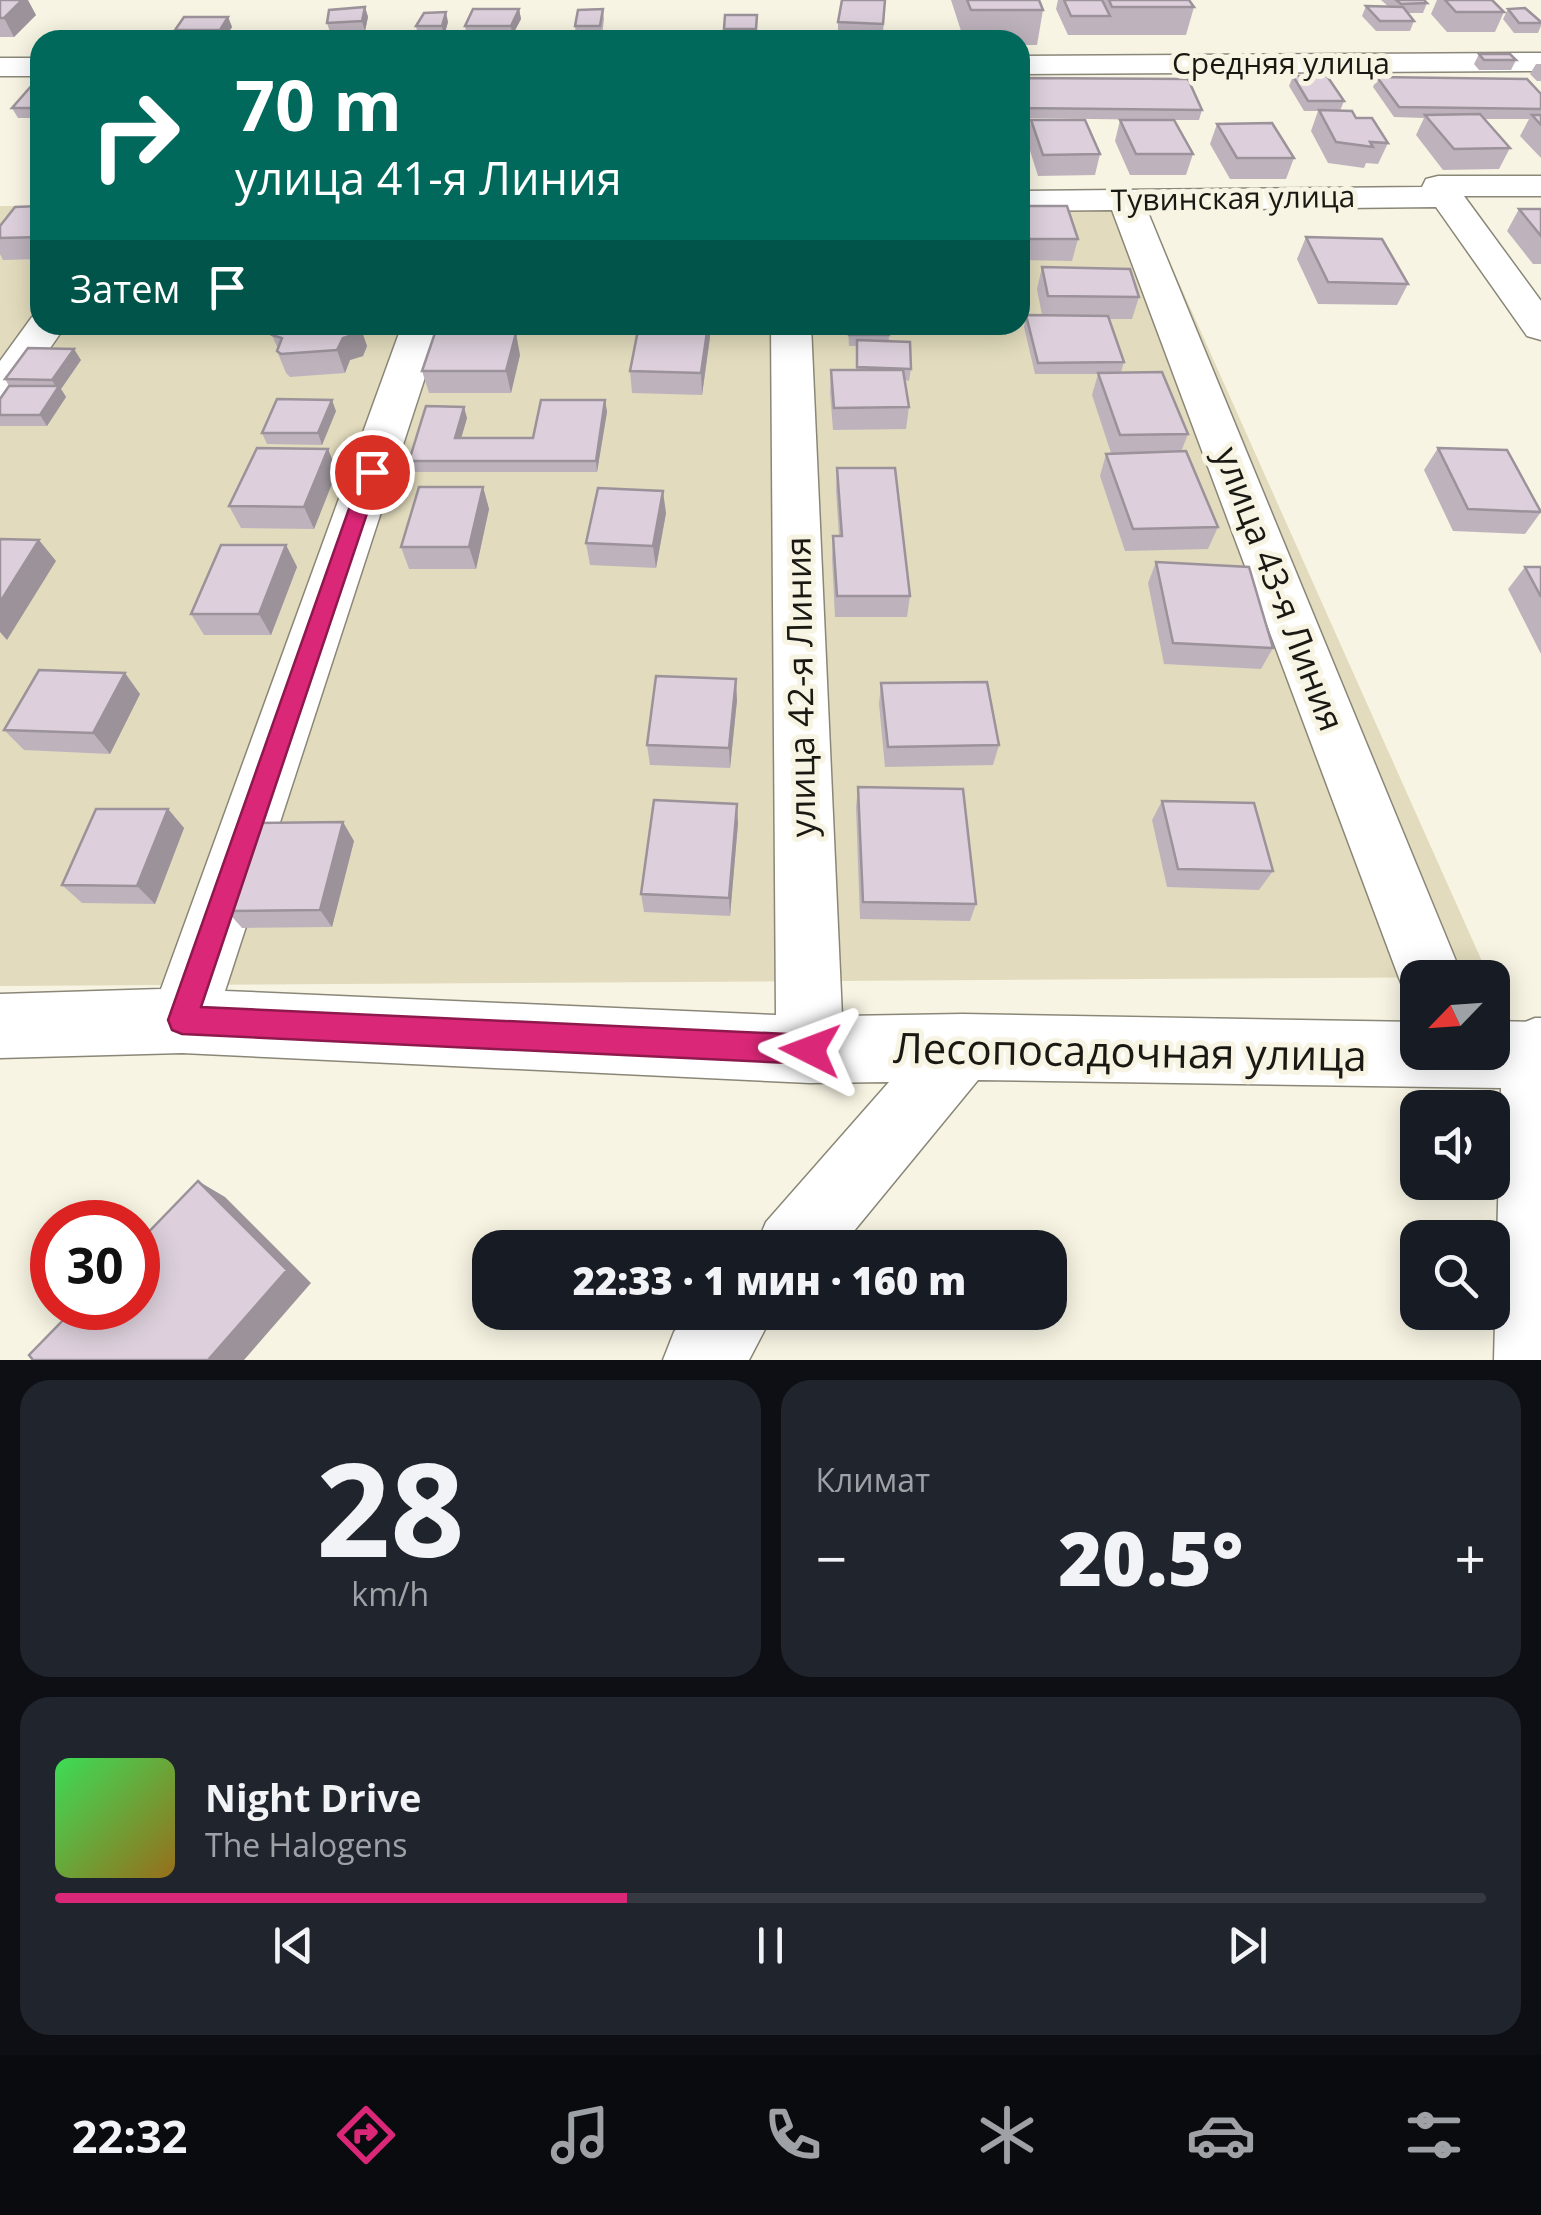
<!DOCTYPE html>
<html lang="ru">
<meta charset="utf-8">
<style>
:root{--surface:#171b24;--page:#20242c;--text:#f1f3f6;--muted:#9ea1a6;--line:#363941;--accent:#db2777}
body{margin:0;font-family:"Open Sans",sans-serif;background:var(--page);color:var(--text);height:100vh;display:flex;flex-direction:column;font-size:38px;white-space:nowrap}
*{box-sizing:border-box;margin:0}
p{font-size:32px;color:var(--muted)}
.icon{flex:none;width:55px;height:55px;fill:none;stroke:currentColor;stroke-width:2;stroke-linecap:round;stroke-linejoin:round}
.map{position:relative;height:1360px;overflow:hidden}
.drawer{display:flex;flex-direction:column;gap:20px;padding:20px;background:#0d0f14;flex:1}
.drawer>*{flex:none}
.banner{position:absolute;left:30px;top:30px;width:1000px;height:305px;border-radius:30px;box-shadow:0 5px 25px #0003;background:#00695c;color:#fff;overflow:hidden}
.needle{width:65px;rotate:245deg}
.buttons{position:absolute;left:1400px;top:960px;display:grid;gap:20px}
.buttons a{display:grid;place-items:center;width:110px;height:110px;border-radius:20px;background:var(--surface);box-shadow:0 5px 25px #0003;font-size:50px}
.speed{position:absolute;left:30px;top:1200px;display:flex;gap:20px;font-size:50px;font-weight:700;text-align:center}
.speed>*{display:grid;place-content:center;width:130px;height:130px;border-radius:50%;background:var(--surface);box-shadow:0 5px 25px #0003;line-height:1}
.speed .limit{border:15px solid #d22;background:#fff;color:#111}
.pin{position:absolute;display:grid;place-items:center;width:85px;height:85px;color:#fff;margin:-42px;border:5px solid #fff;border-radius:50%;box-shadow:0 2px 10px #0007}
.me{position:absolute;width:110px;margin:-55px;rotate:273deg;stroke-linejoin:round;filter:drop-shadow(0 0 8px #0008)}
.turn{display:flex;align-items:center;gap:35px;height:210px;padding:0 40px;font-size:45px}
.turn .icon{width:130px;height:130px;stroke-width:2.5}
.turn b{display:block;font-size:70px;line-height:85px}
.then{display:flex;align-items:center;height:95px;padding:0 40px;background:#0003;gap:20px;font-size:38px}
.big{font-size:75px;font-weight:800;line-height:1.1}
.drawer .card{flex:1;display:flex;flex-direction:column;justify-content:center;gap:15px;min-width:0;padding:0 35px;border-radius:30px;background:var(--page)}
.drawer .dial{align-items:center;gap:0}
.dial b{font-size:130px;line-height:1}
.song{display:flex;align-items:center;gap:30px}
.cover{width:120px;height:120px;border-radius:15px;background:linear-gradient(135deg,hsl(130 70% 55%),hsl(40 70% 35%))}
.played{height:10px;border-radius:5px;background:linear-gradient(90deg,var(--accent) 40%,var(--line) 40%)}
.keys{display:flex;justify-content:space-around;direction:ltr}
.heat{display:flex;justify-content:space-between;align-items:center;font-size:55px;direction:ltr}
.drawer .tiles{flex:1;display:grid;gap:20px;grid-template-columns:1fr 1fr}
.card:last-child{grid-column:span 2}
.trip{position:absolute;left:472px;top:1230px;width:595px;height:100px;border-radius:30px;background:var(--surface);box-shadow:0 5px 25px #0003;font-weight:800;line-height:100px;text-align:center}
.dock{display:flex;height:160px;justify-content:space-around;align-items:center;background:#090b0e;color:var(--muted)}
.dock .icon{width:70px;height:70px}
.dock .current{color:var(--accent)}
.dock b{font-size:45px;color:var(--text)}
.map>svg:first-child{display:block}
.green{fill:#e2dbbd}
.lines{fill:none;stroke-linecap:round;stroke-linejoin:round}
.street-casing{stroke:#8a8778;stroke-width:3}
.secondary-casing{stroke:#8a8778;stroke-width:3}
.street{fill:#fff;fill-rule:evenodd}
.secondary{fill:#fff;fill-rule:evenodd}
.wall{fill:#beb3bd}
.shaded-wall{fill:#9b929a}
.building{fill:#ddd0dc;stroke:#9b929a;stroke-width:2.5}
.route{fill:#db2777;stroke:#8e194d;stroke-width:2.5}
.labels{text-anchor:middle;stroke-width:10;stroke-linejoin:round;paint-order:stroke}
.far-street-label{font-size:30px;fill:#191812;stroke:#f7f4e3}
.street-label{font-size:35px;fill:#191812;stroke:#f7f4e3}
.near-street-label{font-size:42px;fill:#191812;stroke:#f7f4e3}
</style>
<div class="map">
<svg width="1541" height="1360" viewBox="0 0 1541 1360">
<rect width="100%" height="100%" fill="#f7f4e3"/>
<path class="green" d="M1139,193L1489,977L0,986V206H40V325H1020V194Z"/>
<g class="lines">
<g class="street-casing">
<path id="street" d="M1438,176H1541V196H1464L1541,301V340L1527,336L1436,207L1147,210L1463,978H1418V1003L1408,1000L1399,978L1112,210L1020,211V191L1422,187L1426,179Z
M40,315V325H66L15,399L0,403V361L32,317Z
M402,325H442L225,991L776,1015L771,325H811L842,1016L963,1014L1418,1022V1052H1492V1021L1541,1022V1360H1494L1501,1088L978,1080L840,1248H755L766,1222L889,1082L810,1083L182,1053L0,1058V994L161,989Z
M689,1312H774L749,1360H663L674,1332Z"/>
</g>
<g class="secondary-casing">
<path id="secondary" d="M1541,53V71L1020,74V56Z
M0,58H40V76H0Z
M1535,1018H1541V1088L1510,1078L1500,1053L1510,1028Z"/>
</g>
<use href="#street" class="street"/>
<use href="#secondary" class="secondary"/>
</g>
<path class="wall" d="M0,0L36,15L14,37H0Z
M885,0L883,34L838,32V22Z
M951,0H1039L1043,10L1037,45H1020V40H964Z
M1058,0H1189L1194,7L1186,35H1068L1056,9Z
M1381,0H1424L1427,3L1423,13H1408L1414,21L1410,31H1376L1362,16L1366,6L1389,7Z
M1437,0H1492L1504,12L1495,32H1447L1431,14Z
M365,7L368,17L365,31L330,32L327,23Z
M519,9L521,19L512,36H467L465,26Z
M603,9L604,19L602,36H576L575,26Z
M1508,9L1541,22V26L1538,33H1514L1503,19Z
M757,15L756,39H724V29Z
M228,17L232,27L224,40H179L175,30Z
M448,22L444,36H418L416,26Z
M1479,54L1516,60L1511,70H1479L1474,64Z
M1536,64H1541V81H1537L1530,74Z
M40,76V118H18L12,108Z
M1293,76L1344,101L1340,111L1356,118L1388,143L1378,164L1366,163L1364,168L1328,163L1311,131L1318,111H1304L1289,86Z
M1377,77L1541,94V158L1520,136L1529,119H1484L1510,148L1499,169L1443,170L1416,135L1424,118L1394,117L1373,87Z
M1020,78L1202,110L1199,120H1174L1193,154L1186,175H1130L1115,141L1120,120H1161L1020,118Z
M1031,120L1100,154L1095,175L1038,176L1027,141Z
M1217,124L1294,158L1286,179H1230L1210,144Z
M40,206V259L3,260L0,254V226Z
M1020,206L1078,239L1072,261L1020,260Z
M1519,209H1541V264H1533L1507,231Z
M1306,237L1408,284L1397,305L1318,304L1297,259Z
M1042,267L1139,297L1132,319H1109L1124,362L1121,372L1188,434L1181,452L1218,527L1208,549L1125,551L1100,476L1106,454L1111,453L1092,395L1098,374H1035L1024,327L1026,315H1042L1037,289Z
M240,325H363L361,329L367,346L363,356L350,360L345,373L290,377L286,373L277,351L278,349L272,335L274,331H243Z
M465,325H532L530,333L467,332Z
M848,325H888L889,341L911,369L909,381L905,380L909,407L906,429L833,430L830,392L831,370H856V346H849Z
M710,337L702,395L632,393L630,371Z
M520,355L511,393H429L422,371Z
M81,360L61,389L66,397L47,426H0V399L9,386L5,379Z
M605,400L607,412L597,472H412L409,461L467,418L461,438H533Z
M336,411L322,445L267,444L262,433Z
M1438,448L1541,512L1525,534L1453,531L1424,470Z
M837,468L910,596L907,617H835L832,558L833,536H839L836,490Z
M337,471L314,529L241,528L229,506Z
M483,487L489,509L476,569H409L401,547Z
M666,513L656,568L590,565L586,543Z
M286,545L297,567L271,635H204L191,614Z
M1156,562L1273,648L1261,669L1164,664L1148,583Z
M1525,567H1541V654L1508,589Z
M881,683L999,745L993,765L885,767L879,704Z
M140,694L110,754L24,750L4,730Z
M737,700L730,768L650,765L647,745Z
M858,787L976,904L970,921L860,919L856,807Z
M1162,801L1273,871L1259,890L1167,887L1152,820Z
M168,809L184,828L155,904L82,903L62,885Z
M738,823L730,916L644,912L641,894Z
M354,841L332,927L242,928L227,911Z"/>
<path class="shaded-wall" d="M22,0H28L36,15L14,37L4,18Z
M365,7L368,17L365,31L362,21Z
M519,9L521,19L512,36L511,26Z
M446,12L448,22L444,36L442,26Z
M228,17L232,27L224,40L220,30Z
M351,325H363L361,329L367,346L363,356L350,360L345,373L337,350L343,338Z
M708,325H710V337L702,395L701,373Z
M516,333L520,355L511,393L506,371Z
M74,349L81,360L61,389L66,397L47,426L40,415L57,389L52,380Z
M332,400L336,411L322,445L318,433Z
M605,400L607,412L597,472L596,461Z
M464,407L467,418L458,449L455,438Z
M328,449L337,471L314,529L304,507Z
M483,487L489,509L476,569L469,547Z
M663,491L666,513L656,568L653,546Z
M39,540L56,561L7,640L0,632V602Z
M286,545L297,567L271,635L259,614Z
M125,673L140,694L110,754L93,733Z
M736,679L737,700L730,768L729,748Z
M737,804L738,823L730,916L729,898Z
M168,809L184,828L155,904L137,886Z
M343,822L354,841L332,927L320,910Z
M198,1181L225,1197L311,1283L244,1360H208Z"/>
<path class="building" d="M0,0H22L4,18H0Z
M842,0H885L883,24L838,22Z
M967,0H1039L1043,10H971Z
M1064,0H1102L1110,16H1071Z
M1109,0H1189L1194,7H1112Z
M1396,0H1424L1427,3L1401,4Z
M1445,0H1492L1504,12H1456Z
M1366,6L1403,7L1414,21H1380Z
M365,7L362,21L327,23L329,10Z
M1525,8L1541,22V23H1519L1508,9Z
M473,9H519L511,26H465Z
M603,9L600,26H575L578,10Z
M446,12L442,26H416L424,13Z
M725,15H757L756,29H724Z
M184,17H228L220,30H175Z
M1479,54H1510L1516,60H1484Z
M40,76V108H12Z
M1293,76H1327L1344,101H1308Z
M1377,77L1527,79L1541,94V109L1399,107Z
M1020,78L1188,79L1202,110L1020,108Z
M1319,110L1352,111L1356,118H1372L1388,143L1370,142L1373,147L1336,142Z
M1480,114L1510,148L1454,149L1425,115Z
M1532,115H1541V125Z
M1031,120H1085L1100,154L1043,155Z
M1120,120H1174L1193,154H1136Z
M1272,123L1294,158H1237L1217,124Z
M40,206V237L0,238V226L15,207Z
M1020,206H1067L1078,239H1020Z
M1519,209H1541V236Z
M1306,237L1382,239L1408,284L1328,282Z
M1042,267L1130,269L1139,297L1048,296Z
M1026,315L1108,316L1124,362L1038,363Z
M276,325H359L356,334L343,338L337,350L281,354L277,351L282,338L272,335Z
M639,325H708L701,373L630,371Z
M849,325H888L889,335H849Z
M435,333H516L506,371H422Z
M857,340L910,342L911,369L857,367Z
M28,348L74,349L52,380L5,379Z
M831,370H903L909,407L834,408Z
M1162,372L1188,434L1120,435L1098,373Z
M9,386H59L40,415H0V399Z
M277,399L332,400L318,433H262Z
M541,400H605L596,461H409L426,406L464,407L455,438H533Z
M257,448L328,449L304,507L229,506Z
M1438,448L1507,450L1541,512L1468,509Z
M1186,451L1218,527L1133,529L1106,454Z
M837,468H895L910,596H837L833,536H842Z
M419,487H483L469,547H401Z
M598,488L663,491L653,546L586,543Z
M0,539L39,540L0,602Z
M221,545H286L259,614H191Z
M1156,562L1249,567L1273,648L1173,643Z
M1525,567H1541V597Z
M39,670L125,673L93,733L4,730Z
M656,676L736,679L729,748L647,745Z
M987,682L999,745L888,747L881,683Z
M858,787L963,789L976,904L863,902Z
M654,800L737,804L729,898L641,894Z
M1162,801L1254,803L1273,871L1178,869Z
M96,809H168L137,886L62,885Z
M343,822L320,910L227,911L255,823Z
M198,1181L287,1270L208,1360H33L29,1355L75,1308H138V1243Z"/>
<path class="route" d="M372,465L381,472L201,1007L810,1035L820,1040L825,1050L820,1060L810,1064L182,1034L172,1030L168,1020L362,472Z"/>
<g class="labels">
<g class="far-street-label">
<text x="1281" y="74">Средняя улица</text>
<text transform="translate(1233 199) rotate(-1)" y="10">Тувинская улица</text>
</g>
<g class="street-label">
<text transform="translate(1279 589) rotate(69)" y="12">улица 43-я Линия</text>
<text transform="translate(801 687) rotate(-91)" y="12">улица 42-я Линия</text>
</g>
<g class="near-street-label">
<text transform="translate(1130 1052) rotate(1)" y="15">Лесопосадочная улица</text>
</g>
</g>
</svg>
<div class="buttons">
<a><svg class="needle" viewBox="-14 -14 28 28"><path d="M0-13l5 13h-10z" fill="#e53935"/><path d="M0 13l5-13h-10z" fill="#9ea1a6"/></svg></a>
<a><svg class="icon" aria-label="sound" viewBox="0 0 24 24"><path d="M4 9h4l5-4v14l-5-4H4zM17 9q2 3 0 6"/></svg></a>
<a><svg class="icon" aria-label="search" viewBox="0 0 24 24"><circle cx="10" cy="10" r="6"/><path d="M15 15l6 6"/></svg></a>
</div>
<div class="speed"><div class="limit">30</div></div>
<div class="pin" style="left:372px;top:472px;background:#d93025"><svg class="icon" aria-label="arrive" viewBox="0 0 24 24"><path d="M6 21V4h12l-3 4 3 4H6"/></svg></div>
<svg class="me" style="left:810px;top:1050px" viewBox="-20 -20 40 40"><path d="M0-17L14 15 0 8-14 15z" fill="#db2777" stroke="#fff" stroke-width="4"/></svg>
<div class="trip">22:33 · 1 мин · 160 m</div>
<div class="banner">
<div class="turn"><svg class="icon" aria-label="right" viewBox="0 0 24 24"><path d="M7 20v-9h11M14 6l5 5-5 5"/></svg><div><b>70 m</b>улица 41-я Линия</div></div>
<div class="then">Затем<svg class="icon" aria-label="arrive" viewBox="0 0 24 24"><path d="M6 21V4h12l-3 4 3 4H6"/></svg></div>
</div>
</div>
<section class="drawer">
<div class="tiles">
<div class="card dial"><b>28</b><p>km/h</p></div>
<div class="card"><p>Климат</p>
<div class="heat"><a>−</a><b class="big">20.5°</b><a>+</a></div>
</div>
<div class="card">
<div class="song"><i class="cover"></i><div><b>Night Drive</b><p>The Halogens</p></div></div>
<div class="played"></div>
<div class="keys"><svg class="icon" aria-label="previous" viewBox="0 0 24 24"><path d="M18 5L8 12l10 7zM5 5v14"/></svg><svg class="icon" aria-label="pause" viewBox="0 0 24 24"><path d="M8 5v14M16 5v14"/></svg><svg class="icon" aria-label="next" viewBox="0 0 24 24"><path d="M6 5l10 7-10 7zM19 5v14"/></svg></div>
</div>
</div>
</section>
<nav class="dock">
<b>22:32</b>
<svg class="icon current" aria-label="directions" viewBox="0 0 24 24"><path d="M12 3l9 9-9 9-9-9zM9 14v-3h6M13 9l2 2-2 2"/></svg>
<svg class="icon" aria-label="music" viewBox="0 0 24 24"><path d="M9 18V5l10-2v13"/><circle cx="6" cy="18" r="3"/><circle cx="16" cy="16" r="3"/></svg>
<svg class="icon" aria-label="phone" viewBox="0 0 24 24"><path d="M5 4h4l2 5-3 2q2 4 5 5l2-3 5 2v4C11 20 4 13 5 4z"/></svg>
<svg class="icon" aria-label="climate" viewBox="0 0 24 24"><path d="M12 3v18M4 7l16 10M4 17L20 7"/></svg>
<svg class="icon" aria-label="car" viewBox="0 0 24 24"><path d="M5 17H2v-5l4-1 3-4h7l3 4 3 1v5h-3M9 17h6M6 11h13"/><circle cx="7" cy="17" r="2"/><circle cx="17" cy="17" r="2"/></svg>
<svg class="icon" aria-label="filters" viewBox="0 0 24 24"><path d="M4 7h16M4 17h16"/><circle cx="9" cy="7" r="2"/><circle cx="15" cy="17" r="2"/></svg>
</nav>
